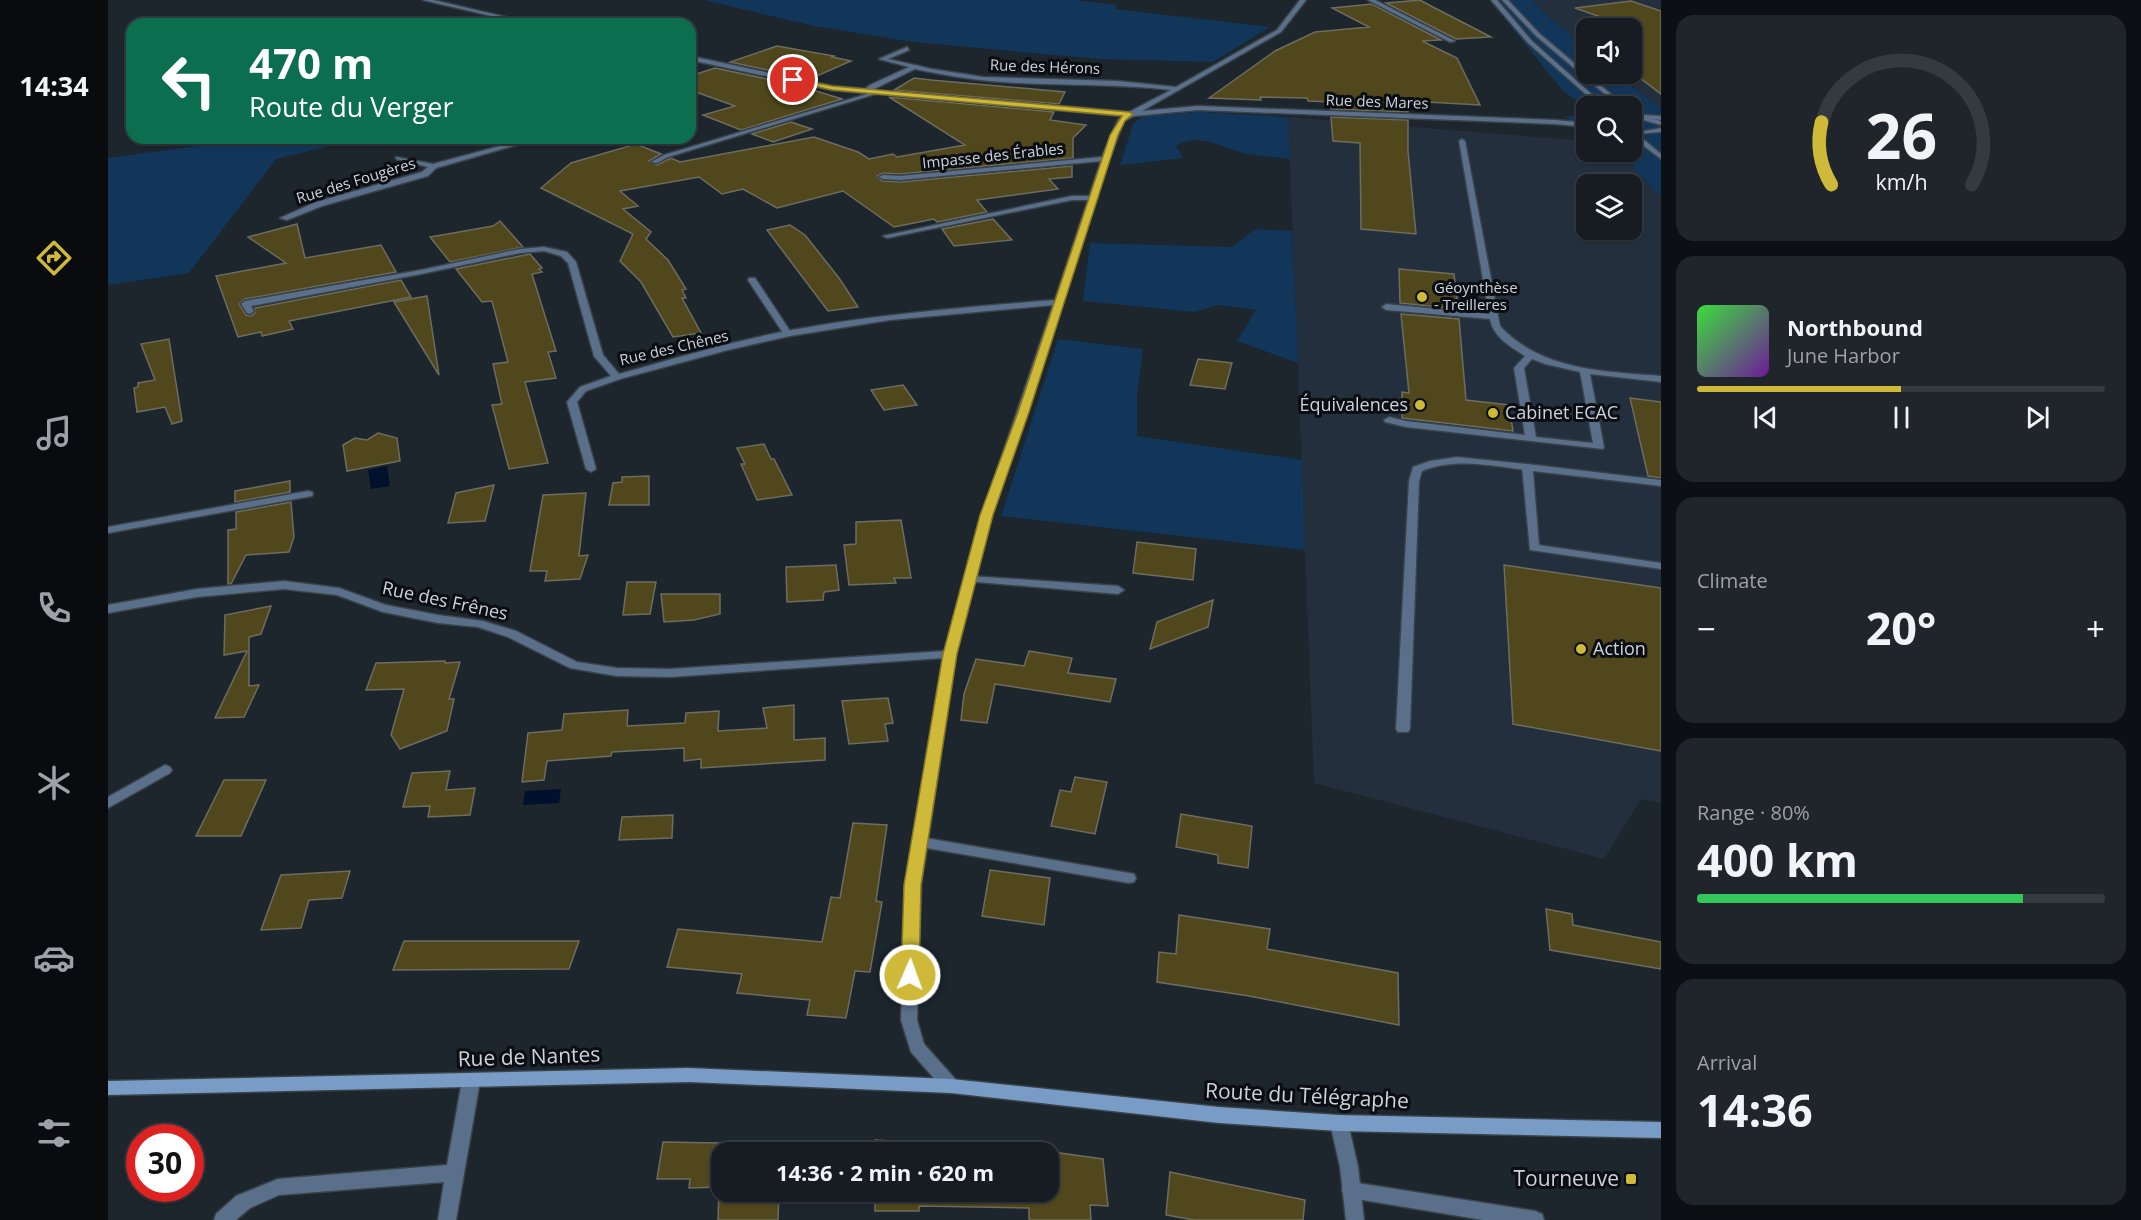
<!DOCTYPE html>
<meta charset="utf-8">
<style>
:root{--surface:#161c22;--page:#1f252a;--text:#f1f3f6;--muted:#9ea1a5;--line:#353a40;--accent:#ceb938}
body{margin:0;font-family:"Open Sans",sans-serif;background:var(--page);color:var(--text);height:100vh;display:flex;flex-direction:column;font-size:22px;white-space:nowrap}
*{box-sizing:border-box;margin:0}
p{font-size:20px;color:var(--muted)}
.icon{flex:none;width:33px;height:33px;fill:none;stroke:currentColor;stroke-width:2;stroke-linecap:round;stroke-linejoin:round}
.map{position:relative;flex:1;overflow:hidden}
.details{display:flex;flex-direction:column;gap:15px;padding:15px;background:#0c0f13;width:480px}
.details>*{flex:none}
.banner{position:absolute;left:18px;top:18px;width:570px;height:126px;border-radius:18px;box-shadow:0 2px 4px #0004,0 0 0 2px var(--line);background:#0b6e4f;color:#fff;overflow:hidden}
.buttons{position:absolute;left:1468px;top:18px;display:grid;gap:12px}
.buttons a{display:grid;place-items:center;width:66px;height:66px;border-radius:12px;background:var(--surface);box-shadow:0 2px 4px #0004,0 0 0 2px var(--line);font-size:30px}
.speed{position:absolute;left:18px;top:1124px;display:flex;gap:12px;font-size:30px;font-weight:700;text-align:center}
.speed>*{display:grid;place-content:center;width:78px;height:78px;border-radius:50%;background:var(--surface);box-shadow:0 2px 4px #0004,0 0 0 2px var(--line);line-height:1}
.speed .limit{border:9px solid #d22;background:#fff;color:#111}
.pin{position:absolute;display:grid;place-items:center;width:51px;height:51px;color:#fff;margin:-26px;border:3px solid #fff;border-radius:50%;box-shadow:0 2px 6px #0007}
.me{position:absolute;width:66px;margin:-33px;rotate:2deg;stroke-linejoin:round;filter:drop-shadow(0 0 4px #0008)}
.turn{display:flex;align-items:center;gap:21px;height:126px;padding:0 24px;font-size:27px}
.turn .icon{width:78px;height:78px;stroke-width:2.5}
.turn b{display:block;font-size:42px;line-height:51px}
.big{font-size:45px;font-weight:700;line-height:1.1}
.details .widget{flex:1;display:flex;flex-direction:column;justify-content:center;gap:9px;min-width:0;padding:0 21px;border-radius:18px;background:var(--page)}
.details .dial{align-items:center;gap:0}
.dial svg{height:156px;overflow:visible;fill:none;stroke:var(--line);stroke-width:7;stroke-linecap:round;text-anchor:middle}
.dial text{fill:var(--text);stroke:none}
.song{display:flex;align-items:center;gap:18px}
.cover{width:72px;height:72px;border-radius:9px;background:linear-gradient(135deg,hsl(120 70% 55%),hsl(280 70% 35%))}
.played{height:6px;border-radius:3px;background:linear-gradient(90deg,var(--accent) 50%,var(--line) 50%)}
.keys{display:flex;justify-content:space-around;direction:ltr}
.heat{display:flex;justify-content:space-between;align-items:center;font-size:33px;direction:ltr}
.charge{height:9px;border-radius:4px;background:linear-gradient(90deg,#34c759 80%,var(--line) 0)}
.trip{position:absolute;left:603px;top:1142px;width:348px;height:60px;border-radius:18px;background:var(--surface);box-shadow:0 2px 4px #0004,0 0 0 2px var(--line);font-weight:700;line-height:60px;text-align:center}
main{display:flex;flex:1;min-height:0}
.tab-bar{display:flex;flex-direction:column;width:108px;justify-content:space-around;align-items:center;background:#090b0e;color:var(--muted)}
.tab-bar .icon{width:42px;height:42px}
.tab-bar .on{color:var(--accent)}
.tab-bar b{font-size:27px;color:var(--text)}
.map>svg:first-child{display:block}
.built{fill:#232f3c;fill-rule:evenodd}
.green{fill:#12365a}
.water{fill:#00112d}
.building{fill:#50481c;stroke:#6e6c5f;stroke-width:1.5}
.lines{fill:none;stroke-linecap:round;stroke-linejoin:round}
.service-casing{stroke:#394149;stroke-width:3}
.minor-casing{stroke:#394149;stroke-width:3}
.tertiary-casing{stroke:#394149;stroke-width:3}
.secondary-casing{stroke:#394149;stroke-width:3}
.service{fill:#5a708a;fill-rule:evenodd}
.minor{fill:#5a708a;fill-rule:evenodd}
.tertiary{fill:#5a708a;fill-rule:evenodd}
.secondary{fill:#789cc5;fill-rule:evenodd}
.route{fill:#ceb938;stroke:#867824;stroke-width:1.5}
.poi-dot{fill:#ceb938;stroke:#0a0d11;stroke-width:2}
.labels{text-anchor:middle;stroke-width:6;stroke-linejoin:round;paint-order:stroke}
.far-street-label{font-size:15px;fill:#ced3d9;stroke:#0a0d11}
.far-poi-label{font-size:15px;fill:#ced3d9;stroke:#0a0d11;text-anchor:start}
.poi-label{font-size:18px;fill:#ced3d9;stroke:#0a0d11;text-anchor:start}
.street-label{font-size:18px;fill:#ced3d9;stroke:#0a0d11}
.near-street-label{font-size:21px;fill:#ced3d9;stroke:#0a0d11}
.near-poi-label{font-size:21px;fill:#ced3d9;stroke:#0a0d11;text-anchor:end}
</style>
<main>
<nav class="tab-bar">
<b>14:34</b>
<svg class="icon on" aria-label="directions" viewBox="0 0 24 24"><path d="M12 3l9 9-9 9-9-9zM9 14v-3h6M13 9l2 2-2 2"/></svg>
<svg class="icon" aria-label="music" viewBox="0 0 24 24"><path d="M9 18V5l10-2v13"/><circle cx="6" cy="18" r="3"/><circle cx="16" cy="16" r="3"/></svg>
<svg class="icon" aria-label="phone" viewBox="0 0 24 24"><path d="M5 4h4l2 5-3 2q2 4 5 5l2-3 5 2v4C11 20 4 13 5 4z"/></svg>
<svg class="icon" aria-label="climate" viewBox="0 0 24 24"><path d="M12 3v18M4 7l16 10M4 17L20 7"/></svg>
<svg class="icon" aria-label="car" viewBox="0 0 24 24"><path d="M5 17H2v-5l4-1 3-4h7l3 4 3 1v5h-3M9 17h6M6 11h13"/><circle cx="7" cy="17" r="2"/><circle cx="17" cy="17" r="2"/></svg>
<svg class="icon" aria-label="filters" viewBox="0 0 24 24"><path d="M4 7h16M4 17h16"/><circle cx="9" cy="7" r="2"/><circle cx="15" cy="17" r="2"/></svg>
</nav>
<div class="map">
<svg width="1553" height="1220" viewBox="0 0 1553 1220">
<rect width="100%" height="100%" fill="#1d252d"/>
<path class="built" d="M1424,0H1553V108L1507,74H1524V28H1479V51L1453,26L1443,20Z
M1180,117L1479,141V152H1510L1553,197V803L1533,799L1496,859L1206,783ZM1479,184H1524V230H1479Z"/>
<path class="green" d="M596,0H968L1009,5L1007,9L1162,27L1105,62L991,59L805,42L706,26Z
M1382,0H1424L1443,20L1453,26L1479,51V74H1507L1553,108V197L1510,152H1524V106H1479V133L1471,130L1458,117L1476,112L1469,101L1455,91Z
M1091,112L1180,117L1182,159C1166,157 1150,156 1135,153C1113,147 1090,132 1068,146L1075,158L1012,165L1025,124L1035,116Z
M147,138H254L168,159L81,273L0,285V158Z
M1147,229L1184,231L1190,363L1129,341L1148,310L1110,305L1087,312L975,301L982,243L1124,247Z
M950,339L1035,349L1029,395V436L1194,460L1197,550L893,516Z"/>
<path class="water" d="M279,466L282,486L263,489L260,470Z
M453,789L451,803L415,805L417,791Z"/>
<path class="building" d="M1312,0L1325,7L1383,37L1348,39L1278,3Z
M1523,1L1553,11V94L1524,72V28L1467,8Z
M1264,4L1333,40L1314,41L1349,58L1372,105L1300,101V112L1223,109V102L1200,101L1199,98L1152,97L1153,100L1101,98L1167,51L1207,32L1261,27L1224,8Z
M669,46L726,56L724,57L743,61L702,79L622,62Z
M607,68L692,86L734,99L633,130L595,115L627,106L582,90V76Z
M806,78L823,80L957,92L951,104L786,90Z
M781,97L946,112L942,120L978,125L965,138V158L792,174L775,173L769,176L774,181L792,182L964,166V177L941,179L950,189L869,200L879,212L829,222L826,219L786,227L735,191L669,208L635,189L614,194L591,177L512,191L530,206L515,209L543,232L538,239L560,260L578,289L574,290L578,298H574L593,333L565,337L533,282L512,261L525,234L433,188L463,163L528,144L553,154L541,161L549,165L563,158L572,162L706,137L750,152L761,159L785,154L789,157L857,145Z
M1223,117L1300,120V151L1308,234L1253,229L1252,143L1225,141Z
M683,122L704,129L665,142L644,134Z
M885,219L904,240L846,246L834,229Z
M392,221L415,247L342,262L322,237L385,226Z
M189,224L197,258L273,245L288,272L137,299L131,304L138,315L143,316L147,313V308L293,280L303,297L181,321L185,329L154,336L153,332L130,337L108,276L178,263L140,237Z
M682,225L697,235L731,278L750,307L720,311L659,230Z
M422,254L434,268L431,269L434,272L424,274L448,351L440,352L448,378L417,382L440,463L401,469L384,405L394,404L385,364L400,362L384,301L374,302L348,269Z
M1291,269L1346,274L1350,309L1292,303Z
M319,296L331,375L286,302Z
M1293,314L1351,319L1358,400L1401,405L1405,431L1294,418V392L1301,393Z
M61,339L74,421L64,424L57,407L29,412L26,388L30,387V383L47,380L33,344Z
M1090,359L1124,363L1117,389L1082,385Z
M795,385L809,405L776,410L763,390Z
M1522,398L1553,402V478L1540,476Z
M270,433L289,438L292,461L239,471L235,445L247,438L259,440Z
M656,444L663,459H666L684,495L649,500L633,464H637L629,448Z
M541,476V505H501L505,483L514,482V477Z
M182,481V492L127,502V491Z
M386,485L377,521L340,523L348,493Z
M478,493L471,556L480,555L472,579L437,581L439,571H422L435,495Z
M183,502L186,537L181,552L138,555L123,584H120V530L128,529V512Z
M793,520L803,578H786L788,583L741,585L736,545L748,544V522Z
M1029,542L1088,549L1085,580L1025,573Z
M728,565L731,590L716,592L715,600L679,602L678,567Z
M1396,565L1553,588V751L1405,724Z
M519,582H548L542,614L515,615Z
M553,594H612V614L586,620L556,622Z
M1105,600L1100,627L1042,649L1049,622Z
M163,606L153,634L141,637V686L151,685L136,717L107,718L139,651L116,655L117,615Z
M921,651L964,658L960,673L1008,679L1002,702L887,684L879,723L853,720L856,694L868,659L916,666Z
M337,661V663L352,662L341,699H346L339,731L292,749L283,735L296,689L258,690L268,663Z
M780,698L785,723L777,724L780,741L741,744L734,701Z
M686,705V740L717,738V760L593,768V759L576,761V748L504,752L503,756L439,761L436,780L414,782L420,733L454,730L456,714L520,710L519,726L577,723L578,713L611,711L610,731L659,728L655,708Z
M342,771L338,790L367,788L362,815L320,817L322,806L295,807L304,773Z
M967,777L999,782L987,834L943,826L952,790L963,792Z
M116,780H158L133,836H88Z
M1073,814L1144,826L1140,868L1110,863V855L1068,847Z
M565,815L564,838L511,840L514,817Z
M745,823L779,825L768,901L774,902L762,972L747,971L738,1018L699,1015L702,1000L629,993L634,974L559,967L570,929L714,942L723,897L732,898Z
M882,870L942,878L936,925L874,916Z
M242,871L234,898L201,900L193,928L153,930L173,875Z
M1438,909L1464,914L1465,925L1553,942V969L1442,950Z
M1071,915L1162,929L1159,949L1290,973L1291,1025L1141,996L1049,982L1051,952L1068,954Z
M296,941H471L461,969L285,970Z
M767,1140L923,1149L995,1159L1000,1206L982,1205L983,1220H921V1208L811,1206V1211H767V1191H940V1152H767Z
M555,1142L672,1144V1152H614V1191H671L670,1220H610L611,1187L581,1188L582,1179H549Z
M1062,1172L1197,1200L1195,1220H1086L1058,1215Z"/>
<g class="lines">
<g class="service-casing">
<path id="service" d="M769,91L774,92L560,157L549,163L543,162L556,155Z
M964,196H986L990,198L986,200H964L779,238L775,236Z
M641,278H647L684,334L683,336H677L640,280Z
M1419,464L1553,480V486L1425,471L1431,545L1553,563V569L1422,550L1414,467Z
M200,491L204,492L205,494L204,496L0,533V527Z
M862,576L1010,586L1016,590L1010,594L858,581L856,579Z
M812,837L1021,873L1026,874L1028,878L1026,882L1021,883L807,846L805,842L807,838Z
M1243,1182L1427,1211L1434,1214L1436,1220H1375L1243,1198L1236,1196L1234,1190L1236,1184Z"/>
</g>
<g class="minor-casing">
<path id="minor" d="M315,0H325L428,24H418Z
M1192,0H1198L1173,32L1034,111L1090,106L1447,120L1479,123V127L1447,124L1090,110L1026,116L1016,121L1001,159L920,412L884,515L848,654L813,885L809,1020L816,1044L849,1081L852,1086L849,1091L843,1093L837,1091L803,1052L793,1020L797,885L835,658L562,677L509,676L462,668L400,637L370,627L330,623L275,612L229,595L176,589L89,597L0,613V605L89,589L176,581L231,588L278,605L330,615L375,621L408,631L469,662L509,668L562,669L837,651L874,515L945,305L782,320L682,336L620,350L512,379L478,391L469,402L488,469L483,472L478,469L459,402L472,387L503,376L486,356L460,263L453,256L436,251L412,253L313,274L143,306L146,311L142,314L139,313L133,304L137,301L313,270L412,249L436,247L459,252L468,262L495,355L511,374C568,358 625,341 684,330C771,314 859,307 947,300L993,161L792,180L775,179L771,177L775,175L792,176L994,157L1010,120L1016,116L724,90L582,60V56L724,86L757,89L762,85L801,67L771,59L799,47L801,50L780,59L824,69L875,77L1009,81L1068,87L1169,30ZM807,69C836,75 864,80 893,82C950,86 1006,83 1063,90L1021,112L764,90Z
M1260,0H1267L1347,41L1342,42Z
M1537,115L1553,116V120L1535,118V116Z
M422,138H433L328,168L320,176L214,206L179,220L172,218L208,202L314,172L320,167L288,159V157L325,164Z
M1354,139L1357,141L1392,326C1434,371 1496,371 1553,376V382L1482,374L1496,447L1495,449L1298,427L1277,422L1276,420L1281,417L1298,421L1417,435L1406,368L1417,356C1403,347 1385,337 1382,319L1278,310L1274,307L1278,304L1381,314L1351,141ZM1424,359L1437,364L1472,372L1485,443L1428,437L1416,368Z
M1349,457L1419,464L1424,467L1419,470C1383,466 1348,457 1314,471L1311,481L1302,729L1300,732H1290L1288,729L1301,481L1305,467L1322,461Z
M57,765L62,767L64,770L62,773L0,808V797Z
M363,1074L369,1076L372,1081L348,1220H330L336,1182L171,1195L142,1208L128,1220H106L108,1214L128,1196L170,1179L339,1165L354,1081L357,1076Z
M1231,1115L1237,1118L1240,1123L1250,1167L1256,1220H1238L1232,1167L1222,1123L1225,1118Z"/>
</g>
<g class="tertiary-casing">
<path id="tertiary" d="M1383,0H1389L1424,41L1497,106H1491L1420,43Z
M1394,0H1400L1432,34L1517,106H1511L1428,36Z
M1524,113L1553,121V125L1524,117Z
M1553,128V132L1529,134L1553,154V159L1524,137V130L1536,131Z"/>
</g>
<g class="secondary-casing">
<path id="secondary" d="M581,1068L843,1079L1111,1107L1231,1115L1553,1122V1138L1231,1131L1111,1123L843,1093L581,1082L0,1095V1081Z"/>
</g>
<use href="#service" class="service"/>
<use href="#minor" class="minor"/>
<use href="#tertiary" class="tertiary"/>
<use href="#secondary" class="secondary"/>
</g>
<path class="route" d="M685,78L724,86L1021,112L1025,114L1017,121L1010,135L921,412L885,515L849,654L813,885L811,975L808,980L802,982L795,980L793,975L796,885L835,654L872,515L910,412L1002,135L1014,116L724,90L682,81Z"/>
<g class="poi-dot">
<circle cx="1314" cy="297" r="6"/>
<circle cx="1312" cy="405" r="6"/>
<circle cx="1385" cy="413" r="6"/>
<circle cx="1473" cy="649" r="6"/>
<rect x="1517" y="1173" width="12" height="12" rx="3"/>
</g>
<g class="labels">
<g class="far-street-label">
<text transform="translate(937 67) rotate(2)" y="5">Rue des Hérons</text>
<text transform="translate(1269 102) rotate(2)" y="5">Rue des Mares</text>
<text transform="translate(885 156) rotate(-6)" y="5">Impasse des Érables</text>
<text transform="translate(248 181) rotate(-17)" y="5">Rue des Fougères</text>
<text transform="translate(566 348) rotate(-13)" y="5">Rue des Chênes</text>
</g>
<g class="far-poi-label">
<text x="1326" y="293">Géoynthèse<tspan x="1326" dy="17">- Treilleres</tspan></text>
</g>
<g class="poi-label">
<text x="1300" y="411" text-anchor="end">Équivalences</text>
<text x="1397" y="419">Cabinet ECAC</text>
<text x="1485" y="655">Action</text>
</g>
<g class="street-label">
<text transform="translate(337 601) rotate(12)" y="6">Rue des Frênes</text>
</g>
<g class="near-street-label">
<text transform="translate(421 1057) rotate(-2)" y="7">Rue de Nantes</text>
<text transform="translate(1199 1096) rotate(3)" y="7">Route du Télégraphe</text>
</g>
<g class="near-poi-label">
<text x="1511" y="1186">Tourneuve</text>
</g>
</g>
</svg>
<div class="buttons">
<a><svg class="icon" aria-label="sound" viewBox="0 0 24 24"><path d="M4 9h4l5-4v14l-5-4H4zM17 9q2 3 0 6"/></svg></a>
<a><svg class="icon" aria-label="search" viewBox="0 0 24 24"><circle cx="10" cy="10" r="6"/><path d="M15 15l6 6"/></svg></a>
<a><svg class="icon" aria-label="layers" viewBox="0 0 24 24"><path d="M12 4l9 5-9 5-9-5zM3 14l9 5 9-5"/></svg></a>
</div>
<div class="speed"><div class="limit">30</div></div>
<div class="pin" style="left:685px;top:80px;background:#d93025"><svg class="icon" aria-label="arrive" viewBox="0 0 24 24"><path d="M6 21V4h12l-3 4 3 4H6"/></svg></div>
<svg class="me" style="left:802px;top:975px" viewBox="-20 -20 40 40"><circle r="17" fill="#ceb938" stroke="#fff" stroke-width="3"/><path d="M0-11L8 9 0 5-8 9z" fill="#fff"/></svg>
<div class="trip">14:36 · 2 min · 620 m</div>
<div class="banner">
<div class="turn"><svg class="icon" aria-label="left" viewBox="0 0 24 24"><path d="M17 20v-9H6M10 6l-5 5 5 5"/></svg><div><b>470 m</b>Route du Verger</div></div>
</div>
</div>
<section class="details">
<div class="widget dial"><svg viewBox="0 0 100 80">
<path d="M14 69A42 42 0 1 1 86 69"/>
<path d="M14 69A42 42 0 0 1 9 37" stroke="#ceb938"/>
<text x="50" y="56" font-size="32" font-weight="700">26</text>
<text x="50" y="72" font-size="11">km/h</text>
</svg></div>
<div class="widget">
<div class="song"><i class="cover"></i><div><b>Northbound</b><p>June Harbor</p></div></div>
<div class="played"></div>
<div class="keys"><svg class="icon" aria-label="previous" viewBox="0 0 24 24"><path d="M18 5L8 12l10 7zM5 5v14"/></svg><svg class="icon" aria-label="pause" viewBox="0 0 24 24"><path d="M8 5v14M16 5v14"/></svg><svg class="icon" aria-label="next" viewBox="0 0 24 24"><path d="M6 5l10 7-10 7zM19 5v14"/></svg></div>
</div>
<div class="widget"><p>Climate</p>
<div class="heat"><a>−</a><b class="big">20°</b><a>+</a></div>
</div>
<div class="widget"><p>Range · 80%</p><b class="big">400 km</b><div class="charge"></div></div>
<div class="widget"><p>Arrival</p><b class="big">14:36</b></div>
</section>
</main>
